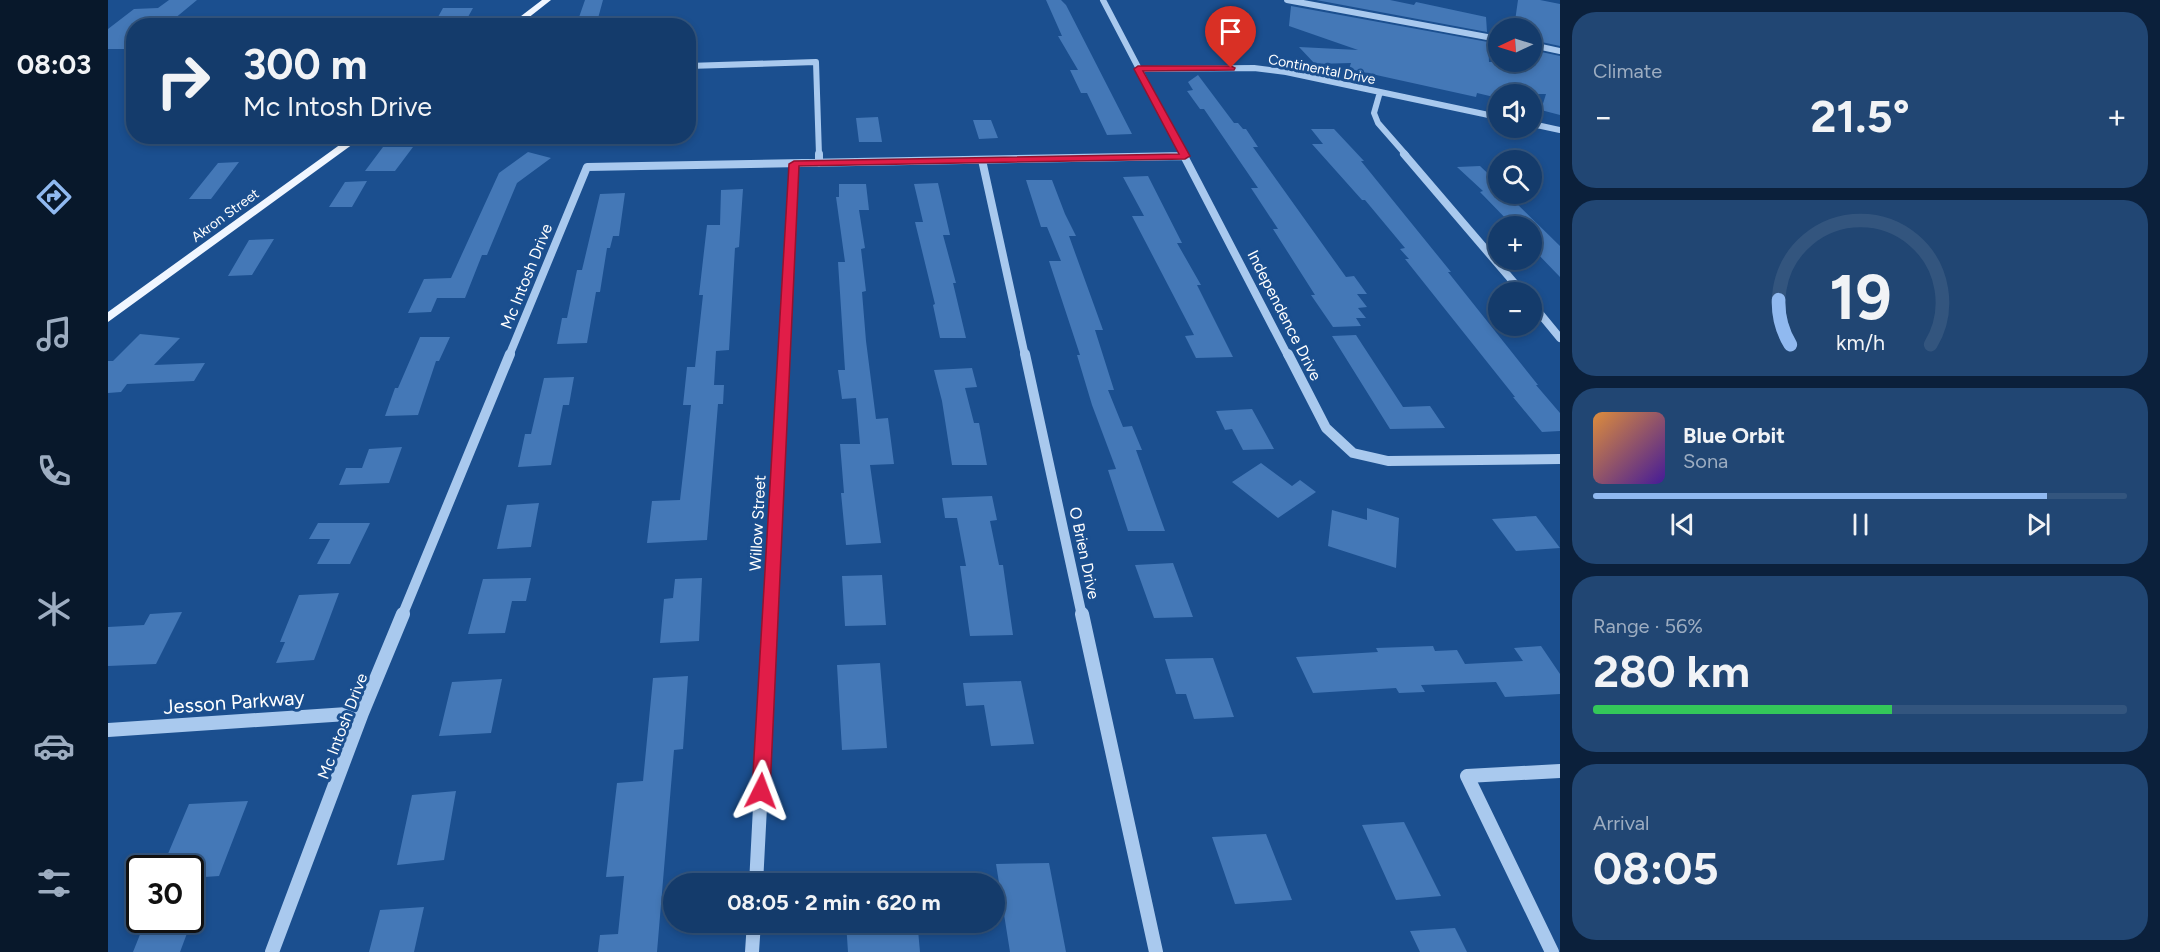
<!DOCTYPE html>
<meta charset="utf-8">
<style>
:root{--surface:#143b6b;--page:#214673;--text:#f1f3f6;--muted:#9dadc1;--line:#33557e;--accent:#90b9f0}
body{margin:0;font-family:Figtree,sans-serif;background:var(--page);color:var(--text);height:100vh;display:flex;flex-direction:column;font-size:22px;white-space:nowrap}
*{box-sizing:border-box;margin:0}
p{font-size:20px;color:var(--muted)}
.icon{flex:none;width:33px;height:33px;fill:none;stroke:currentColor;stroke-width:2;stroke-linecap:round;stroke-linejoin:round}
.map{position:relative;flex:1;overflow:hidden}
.panel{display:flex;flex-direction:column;gap:12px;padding:12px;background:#0b203b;width:600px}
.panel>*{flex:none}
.guide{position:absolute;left:18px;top:18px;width:570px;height:126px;border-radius:24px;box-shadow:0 3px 9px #0003,0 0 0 2px var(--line);background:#143b6b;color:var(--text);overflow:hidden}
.needle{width:39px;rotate:266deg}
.controls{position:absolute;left:1380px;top:18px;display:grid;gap:12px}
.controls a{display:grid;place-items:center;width:54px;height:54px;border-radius:50%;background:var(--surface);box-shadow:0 3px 9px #0003,0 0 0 2px var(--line);font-size:30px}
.speed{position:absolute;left:18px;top:855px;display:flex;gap:12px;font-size:30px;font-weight:700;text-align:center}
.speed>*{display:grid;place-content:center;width:78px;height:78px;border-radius:50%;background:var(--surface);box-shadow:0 3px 9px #0003,0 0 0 2px var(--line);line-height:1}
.speed .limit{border:3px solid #111;border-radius:9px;background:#fff;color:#111}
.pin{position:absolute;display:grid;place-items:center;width:51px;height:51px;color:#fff;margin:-62px -26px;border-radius:50% 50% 50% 0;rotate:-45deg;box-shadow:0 0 6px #0007}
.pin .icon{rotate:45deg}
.me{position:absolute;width:66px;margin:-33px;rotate:3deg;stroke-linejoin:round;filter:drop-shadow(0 0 4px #0008)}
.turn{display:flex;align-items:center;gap:21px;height:126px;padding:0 18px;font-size:27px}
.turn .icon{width:78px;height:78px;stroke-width:2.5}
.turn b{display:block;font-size:42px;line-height:51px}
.big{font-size:45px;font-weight:700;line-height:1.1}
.panel .tile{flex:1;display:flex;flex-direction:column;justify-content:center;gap:9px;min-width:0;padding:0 21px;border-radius:24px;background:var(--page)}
.panel .dial{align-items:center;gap:0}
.dial svg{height:156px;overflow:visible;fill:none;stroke:var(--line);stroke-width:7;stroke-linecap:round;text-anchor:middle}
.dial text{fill:var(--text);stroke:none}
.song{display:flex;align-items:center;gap:18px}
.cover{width:72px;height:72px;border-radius:9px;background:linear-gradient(135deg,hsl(30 70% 55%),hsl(260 70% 35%))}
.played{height:6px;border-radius:3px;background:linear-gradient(90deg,var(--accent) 85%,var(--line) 85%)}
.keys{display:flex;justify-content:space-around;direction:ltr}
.heat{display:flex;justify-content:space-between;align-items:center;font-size:33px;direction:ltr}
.charge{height:9px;border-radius:4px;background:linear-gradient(90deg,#34c759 56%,var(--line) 0)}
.trip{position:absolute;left:555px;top:873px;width:342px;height:60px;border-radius:30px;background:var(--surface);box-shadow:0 3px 9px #0003,0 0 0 2px var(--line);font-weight:700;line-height:60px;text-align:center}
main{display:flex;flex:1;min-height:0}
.tab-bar{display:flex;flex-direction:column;width:108px;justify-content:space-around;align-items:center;background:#08182b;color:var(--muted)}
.tab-bar .icon{width:42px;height:42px}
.tab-bar .current{color:var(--accent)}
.tab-bar b{font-size:27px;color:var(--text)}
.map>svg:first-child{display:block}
.building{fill:#4478b7}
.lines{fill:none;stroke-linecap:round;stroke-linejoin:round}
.minor-far3{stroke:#a9c9ee;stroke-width:6}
.minor-far2{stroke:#a9c9ee;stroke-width:8}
.minor-far1{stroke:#a9c9ee;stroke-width:10}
.minor{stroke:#a9c9ee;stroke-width:14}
.major{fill:#f0f6ff;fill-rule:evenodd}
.route{fill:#e11d48;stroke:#92132f;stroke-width:1.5}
.labels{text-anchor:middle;stroke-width:6;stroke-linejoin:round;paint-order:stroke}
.far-street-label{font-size:14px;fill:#fff;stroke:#1b4f8f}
.street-label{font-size:16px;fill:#fff;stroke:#1b4f8f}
.near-street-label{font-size:20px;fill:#fff;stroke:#1b4f8f}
</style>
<main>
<nav class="tab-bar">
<b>08:03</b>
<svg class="icon current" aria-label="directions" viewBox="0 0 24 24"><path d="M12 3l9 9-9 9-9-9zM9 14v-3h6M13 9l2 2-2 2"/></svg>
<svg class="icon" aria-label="music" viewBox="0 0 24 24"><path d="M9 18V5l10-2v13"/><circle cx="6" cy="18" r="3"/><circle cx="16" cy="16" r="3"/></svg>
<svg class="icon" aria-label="phone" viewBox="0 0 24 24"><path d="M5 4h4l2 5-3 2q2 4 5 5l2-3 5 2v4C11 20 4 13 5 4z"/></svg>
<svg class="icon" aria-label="climate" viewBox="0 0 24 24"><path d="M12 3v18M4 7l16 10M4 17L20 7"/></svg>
<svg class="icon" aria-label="car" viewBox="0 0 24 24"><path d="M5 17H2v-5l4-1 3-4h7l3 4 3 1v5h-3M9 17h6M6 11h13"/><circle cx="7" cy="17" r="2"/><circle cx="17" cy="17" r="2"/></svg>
<svg class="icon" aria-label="filters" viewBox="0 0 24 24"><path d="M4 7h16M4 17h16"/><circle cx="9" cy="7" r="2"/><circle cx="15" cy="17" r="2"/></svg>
</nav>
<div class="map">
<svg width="1452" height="952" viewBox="0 0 1452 952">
<rect width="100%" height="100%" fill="#1b4f8f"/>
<path class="building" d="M61,0H89L60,24H26V49H0V29L26,9L50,8Z
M477,0H495L489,22L469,23Z
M938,0H953L958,5L1024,134L999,135L979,93H973L962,70H970L950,36H954Z
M1208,0H1282L1306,5L1308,2L1378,17L1379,32Z
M1410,0H1432L1452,4V46L1424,40V28H1406Z
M1183,6L1380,42L1381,62H1424V50L1452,56V115L1433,110L1438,94H1390V98L1369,93L1368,97L1241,69L1243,63L1207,64L1191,47L1250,50L1181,26Z
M335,8H365L355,26H325Z
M1090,75L1126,123H1130L1135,129H1138L1150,147H1145L1238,277L1246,276L1259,294H1249L1259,307L1250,308L1258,318H1248L1253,326L1225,327L1203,295H1207L1165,229H1170L1143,188H1150L1096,109H1092L1079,91L1085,90L1080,82Z
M770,117L774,142H751L748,118Z
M865,120H883L890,138L871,139Z
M1203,129H1226L1256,161H1253L1343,272H1340L1430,385H1428L1452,413V431L1434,432L1405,397H1407L1297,259H1301L1292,249L1297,248L1257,200H1254L1204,144H1215Z
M275,147H305L287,171H257Z
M420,152L443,158L409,183L379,255H374L357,298H329L323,312L300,313L316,279L343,278L391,173Z
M131,162L103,199H81L110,163Z
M1372,166L1390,183V194H1399L1452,246V277L1425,249H1428L1424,245V226H1405L1372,192L1375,191L1349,167Z
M1040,176L1074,243H1069L1093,285H1089L1125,357L1088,358L1077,336L1086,335L1024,216H1036L1015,177Z
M918,180H944L957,214L968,236H961L995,330H987L1006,390H1000L1015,427L1024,426L1034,450H1028L1057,531H1020L1000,470L1008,469L984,405L969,355H972L941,261H953L939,227H933Z
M259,181L244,207H221L237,182Z
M830,183L842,235H835L848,283H845L858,338H832L825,305L827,304L807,222H815L806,184Z
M731,184H758L761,210H751L757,248L753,249L758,291L754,292L758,341L768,419L780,418L786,464L762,465L773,543L738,545L733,493H736L732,444H752L748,398L734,399L730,370H737L730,262H737L728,197H731Z
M635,189L631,247L627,248L621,350L608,351L606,385H616L615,404H610L599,540L539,543L544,501L572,500L583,405H575L579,367H587L595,295H591L599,225H612L613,190Z
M517,193L511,236H505L502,248H499L492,292H488L479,343L449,344L454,318H459L469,270H474L492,194Z
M166,239L144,275L120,276L141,240Z
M32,334L72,338L46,365L97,363L86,381L19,384L13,392L0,393V361H5Z
M1248,335L1295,407L1322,406L1337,428L1282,429L1224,336Z
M312,337H342L331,361H328L310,415L277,416L287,388H290Z
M864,368L869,387L857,388L866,423H871L879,465H844L834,401L826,370Z
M466,377L461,405H455L443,465L410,467L417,434H423L436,378Z
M1144,409L1166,449L1135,450L1124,429L1117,430L1108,411Z
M294,447L281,483L231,485L238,468H254L261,449Z
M1153,463L1184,486L1192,480L1208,492L1170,518L1124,482Z
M884,496L889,520L882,521L891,565H895L905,635L862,636L852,566H858L849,518H837L834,498Z
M431,503L423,547L389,549L399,505Z
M1259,508L1291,518L1288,568L1220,546L1224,510L1259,520Z
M1428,516L1452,548L1408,551L1384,519Z
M210,523H262L242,564H209L222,539H201Z
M1065,563L1085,617L1046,618L1027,565Z
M774,575L778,625L737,626L734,576Z
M423,578L418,601H404L397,633L360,634L375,579Z
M594,578L591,641L552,643L556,599L565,598L567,579Z
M231,593L206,660L168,663L177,642H172L191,595Z
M74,612L48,664L0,666V627L36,625L42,614Z
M1325,646L1327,651L1349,650L1357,664L1415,661L1406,648L1433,646L1452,674V694L1397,697L1388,682L1313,685L1317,692L1291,693L1288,688L1205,693L1188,657L1270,652L1268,648Z
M1105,658L1126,717L1086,719L1078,694H1068L1057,659Z
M772,663L779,748L734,750L729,665Z
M580,676L575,749L566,750L549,952H490L492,935L510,934L516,876L498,877L509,783L535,781L545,678Z
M394,679L383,733L331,736L344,682Z
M913,681L926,744L883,746L876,705L858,706L855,683Z
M348,791L336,860L289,865L304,795Z
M140,801L111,876L82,878V868H54L81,804Z
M1296,822L1333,896L1288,900L1254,825Z
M1158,834L1184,900L1127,904L1104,837Z
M941,863L958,952H902L888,864Z
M316,907L306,952H261L272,910Z
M738,922H790L791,932L810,930L812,952H740Z
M81,928L72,952H25L33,932Z
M1347,928L1359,952H1312L1302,931Z"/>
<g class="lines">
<path class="minor-far3" d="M995,0L1076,155
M1179,0L1390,39
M1424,45L1452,51
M580,66L708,62L711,155
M1030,69L1146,68L1178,72L1390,117
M1272,92L1266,113L1270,123L1298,155
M1424,124L1452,130"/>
<path class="minor-far2" d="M711,154V163
M1075,154L1180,356
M1296,154L1414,292
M874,160L917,356
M1424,304L1452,338
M401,356L479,167L1077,156
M676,356L686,164"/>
<path class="minor-far1" d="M917,354L974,616
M1180,354L1218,428L1245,453L1280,461L1452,459
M294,616L402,354
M662,616L676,354"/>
<path class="minor" d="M974,614L1048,952
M0,730L254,713
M648,884L662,614
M164,952L254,713L295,614
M644,952L646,922
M1444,952L1359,776L1452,771"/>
<path class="major" d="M434,0H443L410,26H400Z
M244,136H256L0,322V312Z"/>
</g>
<path class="route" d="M1123,66L1127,68L1126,70L1035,71L1082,156L1077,159L691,166L662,791L659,797L653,800L646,797L644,791L681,164L686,161L1071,154L1026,69L1030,66Z"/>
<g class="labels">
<g class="far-street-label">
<text transform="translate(1214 69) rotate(11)" y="5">Continental Drive</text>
<text transform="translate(117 215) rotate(-36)" y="5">Akron Street</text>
</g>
<g class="street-label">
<text transform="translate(418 276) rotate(-68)" y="6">Mc Intosh Drive</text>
<text transform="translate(1177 315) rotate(63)" y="6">Independence Drive</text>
<text transform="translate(649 523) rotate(-87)" y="6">Willow Street</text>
<text transform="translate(977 553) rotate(78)" y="6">O Brien Drive</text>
<text transform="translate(234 726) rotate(-69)" y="6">Mc Intosh Drive</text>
</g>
<g class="near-street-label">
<text transform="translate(126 702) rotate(-4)" y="7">Jesson Parkway</text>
</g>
</g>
</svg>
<div class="controls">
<a><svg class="needle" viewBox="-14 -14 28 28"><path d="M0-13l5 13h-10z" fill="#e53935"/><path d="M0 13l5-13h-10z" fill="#9dadc1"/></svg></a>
<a><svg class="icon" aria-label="sound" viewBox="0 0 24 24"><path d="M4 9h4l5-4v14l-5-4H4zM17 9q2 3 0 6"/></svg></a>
<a><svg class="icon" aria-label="search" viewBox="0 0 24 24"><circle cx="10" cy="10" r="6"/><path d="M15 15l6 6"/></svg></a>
<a>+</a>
<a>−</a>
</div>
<div class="speed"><div class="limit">30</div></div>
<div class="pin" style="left:1123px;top:68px;background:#d93025"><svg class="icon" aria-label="arrive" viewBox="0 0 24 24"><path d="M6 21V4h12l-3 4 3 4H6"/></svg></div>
<svg class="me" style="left:653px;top:791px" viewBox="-20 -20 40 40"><path d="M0-17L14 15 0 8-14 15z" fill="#e11d48" stroke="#fff" stroke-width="4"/></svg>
<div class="trip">08:05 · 2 min · 620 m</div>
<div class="guide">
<div class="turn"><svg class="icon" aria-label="right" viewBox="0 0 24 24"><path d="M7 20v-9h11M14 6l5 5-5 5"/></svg><div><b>300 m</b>Mc Intosh Drive</div></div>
</div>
</div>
<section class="panel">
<div class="tile"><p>Climate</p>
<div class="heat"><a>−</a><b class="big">21.5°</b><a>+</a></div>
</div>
<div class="tile dial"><svg viewBox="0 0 100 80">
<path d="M14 69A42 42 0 1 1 86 69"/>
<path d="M14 69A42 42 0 0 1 8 46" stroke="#90b9f0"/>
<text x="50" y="56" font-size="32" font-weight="700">19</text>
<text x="50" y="72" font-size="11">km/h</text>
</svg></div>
<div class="tile">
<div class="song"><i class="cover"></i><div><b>Blue Orbit</b><p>Sona</p></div></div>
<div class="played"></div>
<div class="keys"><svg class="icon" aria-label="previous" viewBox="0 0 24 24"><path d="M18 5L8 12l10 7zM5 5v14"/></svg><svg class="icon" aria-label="pause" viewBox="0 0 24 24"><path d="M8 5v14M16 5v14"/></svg><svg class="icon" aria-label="next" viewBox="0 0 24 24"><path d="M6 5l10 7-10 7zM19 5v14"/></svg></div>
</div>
<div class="tile"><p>Range · 56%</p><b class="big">280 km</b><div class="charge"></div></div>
<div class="tile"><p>Arrival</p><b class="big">08:05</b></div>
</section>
</main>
